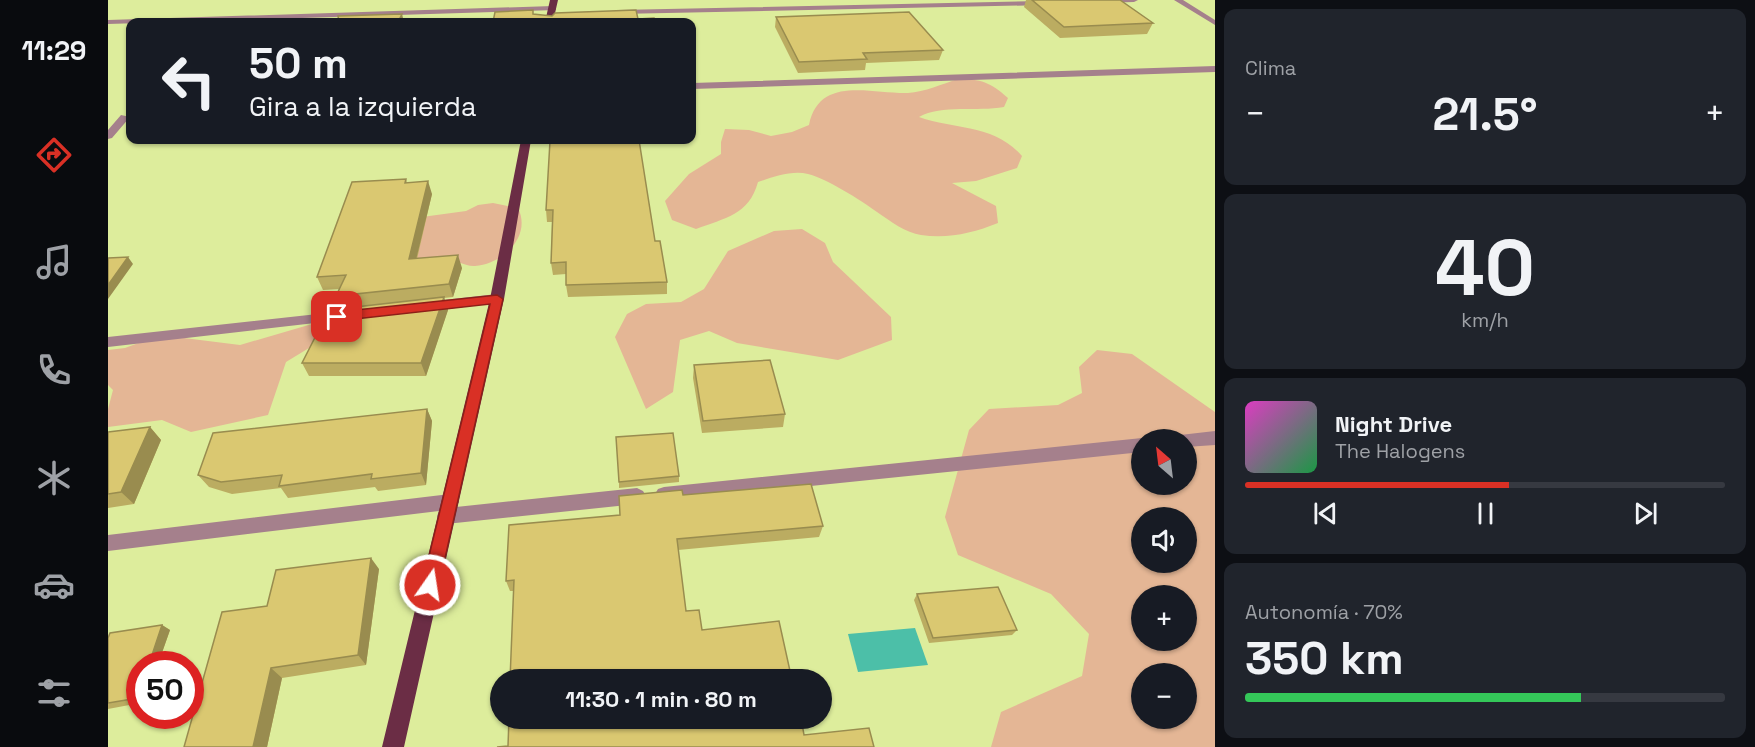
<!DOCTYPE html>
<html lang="es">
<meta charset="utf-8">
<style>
:root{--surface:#171b24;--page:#20242c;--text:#f1f3f6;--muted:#9ea1a6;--line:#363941;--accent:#d93025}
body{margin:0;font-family:"Space Grotesk",sans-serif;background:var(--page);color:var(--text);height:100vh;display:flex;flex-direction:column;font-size:22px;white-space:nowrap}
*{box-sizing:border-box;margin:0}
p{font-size:20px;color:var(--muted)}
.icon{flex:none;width:33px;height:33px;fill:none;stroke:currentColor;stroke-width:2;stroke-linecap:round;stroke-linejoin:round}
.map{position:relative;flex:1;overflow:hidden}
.panel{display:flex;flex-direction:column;gap:9px;padding:9px;background:#0d0f14;width:540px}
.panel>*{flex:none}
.hud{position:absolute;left:18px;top:18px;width:570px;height:126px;border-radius:12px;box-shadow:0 2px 4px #0004;background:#171b24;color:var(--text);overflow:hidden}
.needle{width:39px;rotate:332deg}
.controls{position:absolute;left:1023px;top:429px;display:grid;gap:12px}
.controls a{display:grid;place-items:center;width:66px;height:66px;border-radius:50%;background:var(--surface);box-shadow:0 2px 4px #0004;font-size:30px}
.speed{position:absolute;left:18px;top:651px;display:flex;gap:12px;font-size:30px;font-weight:700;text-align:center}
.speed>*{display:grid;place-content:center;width:78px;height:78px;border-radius:50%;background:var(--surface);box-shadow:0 2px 4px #0004;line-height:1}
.speed .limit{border:9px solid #d22;background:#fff;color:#111}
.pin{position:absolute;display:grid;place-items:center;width:51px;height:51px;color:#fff;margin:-26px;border-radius:12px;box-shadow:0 3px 9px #0006}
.me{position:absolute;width:66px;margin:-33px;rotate:13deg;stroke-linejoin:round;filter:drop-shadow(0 0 4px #0008)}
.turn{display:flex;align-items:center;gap:21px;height:126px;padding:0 24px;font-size:27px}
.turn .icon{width:78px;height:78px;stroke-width:2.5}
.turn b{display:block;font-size:42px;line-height:51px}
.big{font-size:45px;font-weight:600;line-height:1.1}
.panel .tile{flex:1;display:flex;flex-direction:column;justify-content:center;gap:9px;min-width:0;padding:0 21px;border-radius:12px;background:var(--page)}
.panel .dial{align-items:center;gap:0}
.dial b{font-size:78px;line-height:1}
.song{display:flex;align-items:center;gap:18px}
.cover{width:72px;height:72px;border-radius:9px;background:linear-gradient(135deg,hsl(310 70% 55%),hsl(140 70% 35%))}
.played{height:6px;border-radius:3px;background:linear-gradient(90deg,var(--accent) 55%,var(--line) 55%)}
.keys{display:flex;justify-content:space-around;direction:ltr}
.heat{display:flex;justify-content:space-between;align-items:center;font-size:33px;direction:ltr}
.charge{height:9px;border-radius:4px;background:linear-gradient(90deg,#34c759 70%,var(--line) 0)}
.trip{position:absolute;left:382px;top:669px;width:342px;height:60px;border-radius:30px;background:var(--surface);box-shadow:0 2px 4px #0004;font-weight:600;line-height:60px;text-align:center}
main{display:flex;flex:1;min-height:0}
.dock{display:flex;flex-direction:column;width:108px;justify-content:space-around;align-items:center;background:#090b0e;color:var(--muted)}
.dock .icon{width:42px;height:42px}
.dock .active{color:var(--accent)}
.dock b{font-size:27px;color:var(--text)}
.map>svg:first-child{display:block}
.green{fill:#e4b695;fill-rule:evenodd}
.water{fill:#4cbfa8}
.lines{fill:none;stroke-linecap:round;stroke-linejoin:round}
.minor{fill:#a5808c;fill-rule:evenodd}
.major{fill:#6b2d45;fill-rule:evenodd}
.wall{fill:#bbac61}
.shaded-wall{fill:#998c4f}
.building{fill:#dac871;stroke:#998c4f;stroke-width:1.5}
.route{fill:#d93025;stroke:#8d1f18;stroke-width:1.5}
</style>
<main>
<nav class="dock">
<b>11:29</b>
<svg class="icon active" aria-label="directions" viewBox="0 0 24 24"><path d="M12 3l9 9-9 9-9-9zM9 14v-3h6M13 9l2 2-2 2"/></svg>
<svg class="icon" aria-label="music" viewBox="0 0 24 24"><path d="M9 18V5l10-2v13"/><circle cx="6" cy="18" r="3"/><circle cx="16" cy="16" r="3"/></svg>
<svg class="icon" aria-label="phone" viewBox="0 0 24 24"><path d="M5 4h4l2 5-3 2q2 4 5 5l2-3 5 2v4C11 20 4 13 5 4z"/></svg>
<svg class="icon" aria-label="climate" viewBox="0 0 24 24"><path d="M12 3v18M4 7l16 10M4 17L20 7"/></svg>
<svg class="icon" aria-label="car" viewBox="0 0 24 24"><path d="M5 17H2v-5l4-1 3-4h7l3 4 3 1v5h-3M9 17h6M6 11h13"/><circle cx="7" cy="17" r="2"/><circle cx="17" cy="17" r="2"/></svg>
<svg class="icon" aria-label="filters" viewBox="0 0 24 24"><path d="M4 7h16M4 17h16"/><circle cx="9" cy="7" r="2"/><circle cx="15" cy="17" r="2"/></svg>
</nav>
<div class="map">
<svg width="1107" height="747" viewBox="0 0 1107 747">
<rect width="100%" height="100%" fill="#dded9c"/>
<path class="green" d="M850,79C873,79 882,82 900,98L896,107C869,112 834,104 811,117C848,130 886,124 914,156L909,168L868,181L844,183L888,206L890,223C865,233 840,239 813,235C798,233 782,221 769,212C753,200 719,179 700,174C684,170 665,177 650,182C641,215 617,218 588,229L564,220L557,201L581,174L613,154V142L617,129L641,130L663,136L684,132L701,125C711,75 763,94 800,93C817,92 834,84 850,79Z
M385,203L410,208C424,236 395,264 367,266C358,267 349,260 340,259C325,257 312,261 297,257L314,217L358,211L370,205Z
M694,229L717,243L725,262L783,317L784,340L730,360L629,343L601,331L572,340L565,392L538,409L507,337L519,314L538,304L573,302L596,289L620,251L666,231Z
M204,324H221L224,334L178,362L160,415L83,432L54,420L0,427V409L5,390L0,385V350L17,348L52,335L132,345Z
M989,350L1024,354L1107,412V747H883L893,712L974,676L981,634L943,594L850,555L837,517L861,430L881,409L950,405L974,393L971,367ZM1034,440H1078V484H1034ZM1034,518H1078V562H1034ZM1034,596H1078V640H1034ZM1034,674H1078V718H1034Z"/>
<path class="water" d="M807,628L820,665L750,672L740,634Z"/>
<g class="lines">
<path class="minor" d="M989,0H1030L1026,2L992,3Z
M1066,0H1075L1107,20V25Z
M935,1H938V5L510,14L506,12L510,10Z
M445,6H448V10L0,24V20Z
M1107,66V72L584,89V83Z
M13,115L22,117L4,138L0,139V130Z
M389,294L396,299L394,302L317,312L310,307L317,302Z
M237,311L242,313L244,316L242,319L0,347V337Z
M1107,431V445L1078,447V440H1070L1072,435Z
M1034,438L1037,440H1034V452L556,501L550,499L547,494L550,489L556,487Z
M529,488L535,491L538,496L535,501L529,504L338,524L332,522L329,516L331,511L0,551V535L342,494L348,497L351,502L348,507Z"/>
<path class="major" d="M442,0H450L445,22H437Z
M413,140H423L396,299L296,747H274L382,299Z"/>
</g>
<path class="wall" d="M918,0H1012L1045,23L1039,34L952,38L916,7Z
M668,17L835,50L831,60L758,63L757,70L690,73L667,27Z
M463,140H561L531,141L547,241L559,282V294L460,297L458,285V274L445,275L443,263L444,222H439L438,210Z
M298,179L299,183L324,194L309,259L354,268L345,297L336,298L340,310L318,376H201L194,363L234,309L228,296L231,289L215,290L209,277Z
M586,365L677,414L675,427L594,433L585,378Z
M319,409L324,421L318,485L270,491L267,487L180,498L173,488L124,494L101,487L90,475Z
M42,427L53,440L26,504L0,508V432Z
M571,476V482L511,488V482Z
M575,495L715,526L711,537L570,550L578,611L594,630L406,591H402L398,581L512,515Z
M271,569L258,665L174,678L159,747V606Z
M809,594L909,630L904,635L821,643L806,600Z
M54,625L62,630L50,664H32V703L0,709V638Z"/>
<path class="shaded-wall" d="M294,14L296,22H290Z
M320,181L324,194L305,272L301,259Z
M350,255L354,268L345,297L341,284Z
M20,257L25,264L0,299V285Z
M336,297L340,310L318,376L313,363Z
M319,409L324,421L318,485L313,473Z
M42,427L53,440L26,504L13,492Z
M263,558L271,569L258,665L250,655Z
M54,625L62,630L50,664H41Z
M163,668L174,678L159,747H145Z"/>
<path class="building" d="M924,0H1012L1045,23L956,27Z
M425,10V14L444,16L447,13L528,10L530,19L546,18V22H385L387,12Z
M801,12L835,50L755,53L759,59L691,62L668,17Z
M294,14L290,22H231L230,16Z
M463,140H531L547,241H552L559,282L458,285V262L443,263L445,210H438L442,141Z
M298,179L297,183L320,181L301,259L350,255L341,284L228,296L238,275L209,277L244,182Z
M20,257L0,285V258Z
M336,297L313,363H194L221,310Z
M662,360L677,414L595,421L586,365Z
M319,409L313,473L263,479L264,474L171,486L174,475L113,482L90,475L105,433Z
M42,427L13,492L0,494V432Z
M565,433L571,476L511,482L508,437Z
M703,484L715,526L569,539L578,611L591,610L594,630L671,621L684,680H402L406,580L398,581L401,525L512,515L511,496L574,490L575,495Z
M263,558L250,655L163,668L145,747H76L114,612L159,606L168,570Z
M890,587L909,630L825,638L809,594Z
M54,625L41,664H32V693L30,698L0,703V638L2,633Z
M401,718H693L696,735L761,728L766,747H389L400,746Z"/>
<path class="route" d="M389,295L395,299L331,585L329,591L322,594L316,591L314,585L382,304L229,321L222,317L229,312Z"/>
</svg>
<div class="controls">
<a><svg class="needle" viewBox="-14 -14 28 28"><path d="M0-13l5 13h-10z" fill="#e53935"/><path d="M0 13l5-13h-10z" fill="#9ea1a6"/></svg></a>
<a><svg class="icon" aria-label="sound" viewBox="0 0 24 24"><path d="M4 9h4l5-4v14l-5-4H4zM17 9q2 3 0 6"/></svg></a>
<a>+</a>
<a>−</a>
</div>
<div class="speed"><div class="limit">50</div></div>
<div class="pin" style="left:229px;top:317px;background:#d93025"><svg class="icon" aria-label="arrive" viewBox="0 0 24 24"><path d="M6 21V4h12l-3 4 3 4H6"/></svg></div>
<svg class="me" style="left:322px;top:585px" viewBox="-20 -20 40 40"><circle r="17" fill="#d93025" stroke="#fff" stroke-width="3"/><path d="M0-11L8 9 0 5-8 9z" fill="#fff"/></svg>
<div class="trip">11:30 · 1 min · 80 m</div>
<div class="hud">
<div class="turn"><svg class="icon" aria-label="left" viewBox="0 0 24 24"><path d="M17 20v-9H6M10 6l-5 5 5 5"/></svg><div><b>50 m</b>Gira a la izquierda</div></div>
</div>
</div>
<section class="panel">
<div class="tile"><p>Clima</p>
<div class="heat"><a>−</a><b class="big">21.5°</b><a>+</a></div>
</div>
<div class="tile dial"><b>40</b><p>km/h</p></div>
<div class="tile">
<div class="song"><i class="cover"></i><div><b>Night Drive</b><p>The Halogens</p></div></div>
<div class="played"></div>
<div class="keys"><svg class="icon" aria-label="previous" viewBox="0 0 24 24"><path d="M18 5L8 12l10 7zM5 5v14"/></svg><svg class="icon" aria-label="pause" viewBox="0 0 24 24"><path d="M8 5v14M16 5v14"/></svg><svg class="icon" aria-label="next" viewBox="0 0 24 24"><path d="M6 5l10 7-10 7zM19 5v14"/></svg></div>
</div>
<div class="tile"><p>Autonomía · 70%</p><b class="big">350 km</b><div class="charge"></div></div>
</section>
</main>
